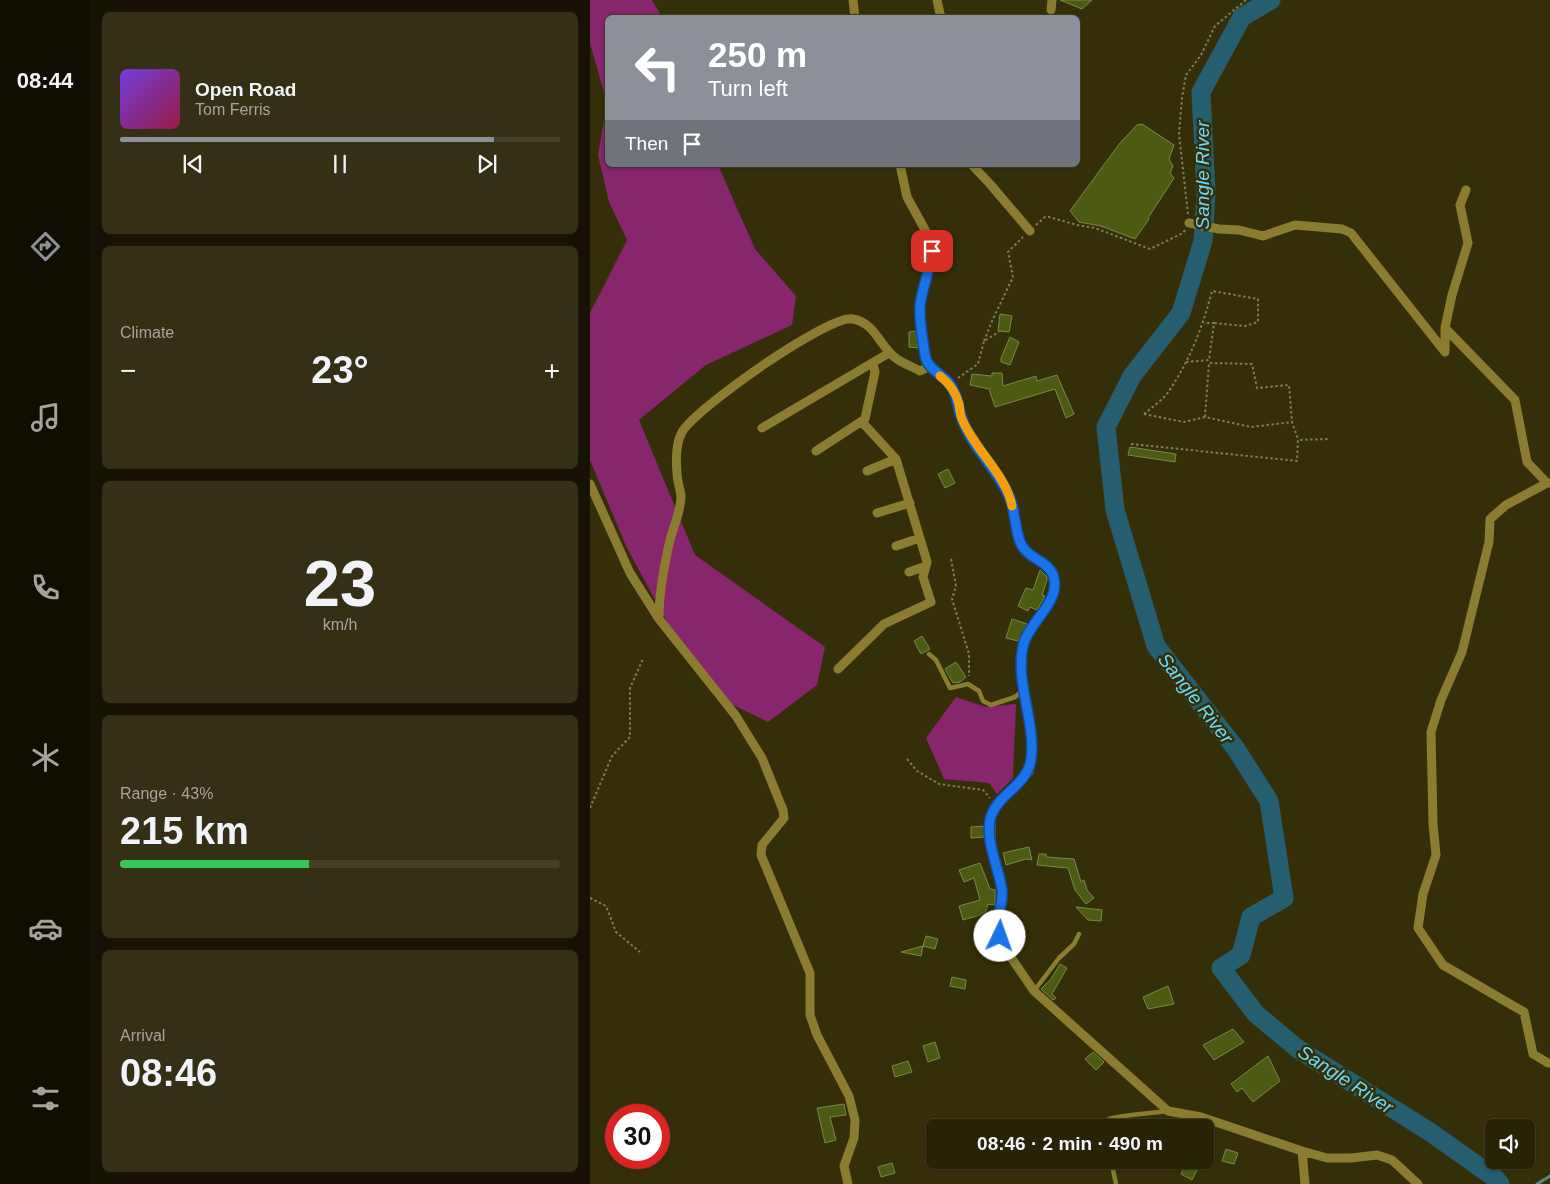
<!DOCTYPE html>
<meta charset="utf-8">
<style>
:root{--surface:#282307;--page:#342f15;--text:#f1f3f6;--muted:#a5a49b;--line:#444028;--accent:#8c9099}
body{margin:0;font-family:Arial,sans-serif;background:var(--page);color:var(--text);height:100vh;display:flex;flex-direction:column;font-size:19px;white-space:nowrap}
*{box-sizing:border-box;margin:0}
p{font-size:16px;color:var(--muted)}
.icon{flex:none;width:28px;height:28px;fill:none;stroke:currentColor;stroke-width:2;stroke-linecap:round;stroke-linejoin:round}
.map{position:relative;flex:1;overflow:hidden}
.drawer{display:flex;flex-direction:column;gap:12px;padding:12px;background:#161304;width:500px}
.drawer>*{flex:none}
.top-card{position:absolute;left:15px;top:15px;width:475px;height:152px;border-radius:8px;box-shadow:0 1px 4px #0004,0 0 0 1px var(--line);background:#8c9099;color:#fff;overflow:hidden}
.fabs{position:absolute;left:895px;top:1119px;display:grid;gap:10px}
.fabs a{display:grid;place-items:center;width:50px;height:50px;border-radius:8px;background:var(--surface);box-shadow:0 1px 4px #0004,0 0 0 1px var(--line);font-size:25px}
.speed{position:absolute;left:15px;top:1104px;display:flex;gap:10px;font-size:25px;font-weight:700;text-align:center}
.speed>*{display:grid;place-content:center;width:65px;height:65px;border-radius:50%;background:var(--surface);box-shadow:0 1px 4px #0004,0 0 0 1px var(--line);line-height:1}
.speed .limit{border:8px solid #d22;background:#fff;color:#111}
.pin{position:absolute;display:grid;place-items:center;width:42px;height:42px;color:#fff;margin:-21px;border-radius:10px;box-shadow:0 2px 8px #0006}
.me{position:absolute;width:55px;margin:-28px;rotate:3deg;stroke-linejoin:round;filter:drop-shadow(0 0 4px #0008)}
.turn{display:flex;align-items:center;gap:18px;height:105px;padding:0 20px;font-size:22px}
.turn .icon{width:65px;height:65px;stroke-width:2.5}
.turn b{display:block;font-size:35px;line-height:42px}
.then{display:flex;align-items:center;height:48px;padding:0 20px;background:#0003;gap:10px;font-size:19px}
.big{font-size:38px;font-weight:700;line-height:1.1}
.drawer .widget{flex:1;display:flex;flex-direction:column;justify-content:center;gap:8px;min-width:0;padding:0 18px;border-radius:8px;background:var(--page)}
.drawer .dial{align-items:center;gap:0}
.dial b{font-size:65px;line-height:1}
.song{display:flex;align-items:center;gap:15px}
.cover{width:60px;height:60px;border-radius:8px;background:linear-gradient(135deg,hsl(260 70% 55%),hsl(340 70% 35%))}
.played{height:5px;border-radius:2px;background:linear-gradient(90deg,var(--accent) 85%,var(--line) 85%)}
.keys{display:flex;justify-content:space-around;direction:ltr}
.heat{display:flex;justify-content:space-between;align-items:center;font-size:28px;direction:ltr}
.charge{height:8px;border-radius:4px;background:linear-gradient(90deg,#34c759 43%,var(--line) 0)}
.trip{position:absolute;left:336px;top:1119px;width:288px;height:50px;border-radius:8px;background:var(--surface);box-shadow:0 1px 4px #0004,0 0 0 1px var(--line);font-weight:700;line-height:50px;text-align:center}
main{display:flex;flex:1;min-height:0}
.tabs{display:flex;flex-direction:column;width:90px;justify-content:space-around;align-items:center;background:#100e03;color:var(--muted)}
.tabs .icon{width:35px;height:35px}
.tabs .current{color:var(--accent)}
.tabs b{font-size:22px;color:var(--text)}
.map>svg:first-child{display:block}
.green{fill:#87256d}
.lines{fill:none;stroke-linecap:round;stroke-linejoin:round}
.stream{stroke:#5e8586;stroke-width:3}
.river{stroke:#255e6e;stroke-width:19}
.building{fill:#4d5b12;stroke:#788847}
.path{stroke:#817c57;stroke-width:2;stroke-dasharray:2.5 2.5;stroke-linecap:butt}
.lane{stroke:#8a7d2f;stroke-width:4.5}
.street{stroke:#8a7d2f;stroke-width:9}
.route-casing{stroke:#114b97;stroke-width:12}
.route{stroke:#1a73e8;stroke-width:9}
.slow{stroke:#f59e0b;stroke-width:9}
.labels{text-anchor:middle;stroke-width:5;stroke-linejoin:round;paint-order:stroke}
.water-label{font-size:19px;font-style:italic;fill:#67dafd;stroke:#352f09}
</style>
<main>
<nav class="tabs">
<b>08:44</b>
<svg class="icon current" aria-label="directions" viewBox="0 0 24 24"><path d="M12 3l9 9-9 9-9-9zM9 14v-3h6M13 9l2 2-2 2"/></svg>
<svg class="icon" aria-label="music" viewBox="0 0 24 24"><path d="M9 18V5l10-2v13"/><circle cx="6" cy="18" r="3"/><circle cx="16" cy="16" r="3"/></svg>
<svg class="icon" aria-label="phone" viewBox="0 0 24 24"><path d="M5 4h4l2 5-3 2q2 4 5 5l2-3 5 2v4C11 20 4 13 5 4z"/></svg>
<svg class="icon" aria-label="climate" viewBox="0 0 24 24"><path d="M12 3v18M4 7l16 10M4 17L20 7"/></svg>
<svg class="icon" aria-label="car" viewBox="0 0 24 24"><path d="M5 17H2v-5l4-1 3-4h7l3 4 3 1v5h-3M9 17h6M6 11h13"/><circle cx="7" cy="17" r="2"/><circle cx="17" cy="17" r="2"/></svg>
<svg class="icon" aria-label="filters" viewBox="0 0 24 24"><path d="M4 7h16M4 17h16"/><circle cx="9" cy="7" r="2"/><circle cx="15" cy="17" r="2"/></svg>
</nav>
<section class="drawer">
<div class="widget">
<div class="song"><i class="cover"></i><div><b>Open Road</b><p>Tom Ferris</p></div></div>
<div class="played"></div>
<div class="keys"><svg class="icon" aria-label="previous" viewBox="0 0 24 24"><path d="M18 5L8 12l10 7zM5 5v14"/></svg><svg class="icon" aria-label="pause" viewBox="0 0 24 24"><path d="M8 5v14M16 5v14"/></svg><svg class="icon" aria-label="next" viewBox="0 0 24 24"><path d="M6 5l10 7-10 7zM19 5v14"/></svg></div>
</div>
<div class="widget"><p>Climate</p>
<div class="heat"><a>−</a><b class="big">23°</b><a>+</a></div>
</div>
<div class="widget dial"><b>23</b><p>km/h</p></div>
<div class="widget"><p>Range · 43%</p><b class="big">215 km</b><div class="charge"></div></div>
<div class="widget"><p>Arrival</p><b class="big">08:46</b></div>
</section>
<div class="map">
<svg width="960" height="1184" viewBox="0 0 960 1184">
<rect width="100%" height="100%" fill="#352f09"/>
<path class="green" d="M0,0H62L72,17L18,18V165H128L165,249L206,296L202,325L116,365L49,420L105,555L235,647L227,685L178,722L141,704L85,637L36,546L0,460V313L37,240L19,202L8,155L17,103L0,43Z
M366,697L396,707L426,704L423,778L407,794L399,783L354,779L336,738Z"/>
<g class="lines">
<path class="stream" d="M947,1184L960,1176"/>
<path class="river" d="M681,0L652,17L611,92L616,193L613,241L591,313L542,376L516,427L525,510L566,646L646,749L679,801L694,898L661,917L651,955L631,968L666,1014L708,1049L840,1132L905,1178L910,1184"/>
</g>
<path class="building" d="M470,0H502L492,9Z
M552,124L584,145L579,159L583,166L580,173L584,178L558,218L559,219L545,239L511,226L489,222L480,211L530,143L547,125Z
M410,314L422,316L419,332L408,331Z
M326,331L328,348L319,347V332Z
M420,337L429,342L420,365L411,362V358Z
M402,373H412L413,386L446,376L447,381L467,375L484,414L476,418L465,389L405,407L399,389L380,385L382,374L402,376Z
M540,447L586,454L585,462L538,455Z
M358,469L365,483L355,488L348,474Z
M450,570L457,577V580L452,595L455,596L447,610L440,607L438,611L428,606L436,588L443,590Z
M422,619L437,624L428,641L416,638Z
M332,636L340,649L331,654L324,641Z
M366,662L376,677L370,682L363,683L355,669Z
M395,826V837L381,838V827Z
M439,847L442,860L436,859L416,865L413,853Z
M449,854H456V857L484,859L491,882L494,880L497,890L504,898L496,904L485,890L478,868L447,865Z
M390,863L400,889L405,890V905L398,904L396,911L390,915L373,920L369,906L390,900L384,878L374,882L369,870Z
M486,907L512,910L511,921L498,920Z
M336,936L348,939L345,949L333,946L331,956L311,952L333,946Z
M470,964L477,968L462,994L466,998L463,1000L451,989L461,979Z
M362,977L376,980L375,989L360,986Z
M578,986L584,1004L558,1009L553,997Z
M643,1029L654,1042L624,1060L613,1045Z
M345,1042L350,1058L338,1062L333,1046Z
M503,1052L514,1062L506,1070L495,1059Z
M678,1056L690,1081L663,1102L652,1088L647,1092L641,1084Z
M318,1061L322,1072L305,1077L302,1066Z
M254,1104L256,1115L240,1117L246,1140L235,1143L227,1108Z
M636,1149L648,1153L644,1164L632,1161Z
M598,1160H612L602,1180L591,1174Z
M302,1163L305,1173L291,1177L288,1167Z"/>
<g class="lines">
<path class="path" d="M598,214L589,134L592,98L596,75L611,55L625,26L656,0
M446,225L455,217H459L487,225L505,228L560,249L593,233L595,230
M394,341L402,321L423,277L418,252L433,237
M596,362L619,360L624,323H614
M368,378L388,364L394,341L409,332
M554,414C562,407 573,400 579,391C600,360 613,326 622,291L668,299V322L655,326L624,323
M554,414L594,422L615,417L661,427L702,422L708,439
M615,417L619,363L662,364L667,388L699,385L702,422
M541,444L707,461L708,440L740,439
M361,559L366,586L362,599L379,654V676
M317,759L327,771L349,784L393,790L400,798
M0,808L22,756L40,737V688L53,659
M0,898L16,906L26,932L50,952"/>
<path class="lane" d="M339,654L346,660L360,688L378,684L389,691L393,701L401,705L425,697L433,690
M444,991L469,958L484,944L489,934
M514,1128L519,1119C538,1114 558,1114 577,1111
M521,1160L526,1184"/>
<path class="street" d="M263,0L265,18
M347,0L351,18
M461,10L462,0
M310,165L317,197L339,237L342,251L341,264L330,304L335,358L344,371L360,383L369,402L371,418L420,498L430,542L435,550L457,567L463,574L464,587L461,600L438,634L433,645L432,658L433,690L442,737V758L439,772L407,806L401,817V846L407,864L412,891V904L409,919V936L416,950L444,991L578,1111L611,1117L712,1151L715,1184
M382,165L400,184L440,231
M599,223L629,229L649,230L673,236L705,225L752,229L761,233L855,352V328L925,400L937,462L957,483H960
M855,328L862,295L878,243L870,205L876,190
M272,422L306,459L277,471
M172,428L299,353
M226,451L275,419L285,372L283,363
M957,483L916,505L900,519L899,542L872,652L851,700L841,732L843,824L846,855L833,894L828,928L853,965L934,1012L943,1054L958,1063
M0,484L40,573L69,619L146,716L172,758L193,810L194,818L172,845L171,855L220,973V1015L227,1035L259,1096L265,1120L264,1138L254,1166L258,1184
M287,513L320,503
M306,546L330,538
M319,572L336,566
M69,618C69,591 74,566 80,540C84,525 91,511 91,496C90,488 87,481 87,473C86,462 86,443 92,432C106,408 239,314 263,319C286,323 290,348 307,359C314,364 323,367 330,371L341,366
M248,669L294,624L341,602L333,577L337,562L335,555L306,459
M712,1151L737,1158H761L787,1155L802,1160L828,1184"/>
</g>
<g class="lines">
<g class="route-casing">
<path id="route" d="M342,251C340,270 332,288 330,306C329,322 333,340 335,355C337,369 352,374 359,383C368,394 367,407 372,419C382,447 407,469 419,496C426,511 424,529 431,544C437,558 458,561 463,575C473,601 438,622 433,646C425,684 446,721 441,759C438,785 409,793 401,816C394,839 409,868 412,890C413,901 409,910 409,920C409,925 409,931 410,936"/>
</g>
<use href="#route" class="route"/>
<path class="slow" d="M350,376C359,383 366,392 369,404C370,409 370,415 372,419C384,449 416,474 422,506"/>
</g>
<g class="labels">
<g class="water-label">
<text transform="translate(612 175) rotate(-90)" y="7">Sangle River</text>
<text transform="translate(606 698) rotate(52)" y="7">Sangle River</text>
<text transform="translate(756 1079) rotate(33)" y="7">Sangle River</text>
</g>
</g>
</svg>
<div class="fabs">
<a><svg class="icon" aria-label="sound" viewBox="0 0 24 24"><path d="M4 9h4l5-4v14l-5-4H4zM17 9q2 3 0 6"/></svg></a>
</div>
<div class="speed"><div class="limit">30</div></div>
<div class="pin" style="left:342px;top:251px;background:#d93025"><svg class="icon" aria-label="arrive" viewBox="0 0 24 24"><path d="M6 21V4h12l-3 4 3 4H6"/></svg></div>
<svg class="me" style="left:410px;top:936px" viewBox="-20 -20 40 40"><circle r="19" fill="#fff"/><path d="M0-13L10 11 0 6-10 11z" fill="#1a73e8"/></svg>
<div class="trip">08:46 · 2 min · 490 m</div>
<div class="top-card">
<div class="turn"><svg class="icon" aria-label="left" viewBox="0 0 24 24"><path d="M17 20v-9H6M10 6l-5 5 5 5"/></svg><div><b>250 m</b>Turn left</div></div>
<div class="then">Then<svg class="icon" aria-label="arrive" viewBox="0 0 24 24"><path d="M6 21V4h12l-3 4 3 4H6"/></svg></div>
</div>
</div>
</main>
